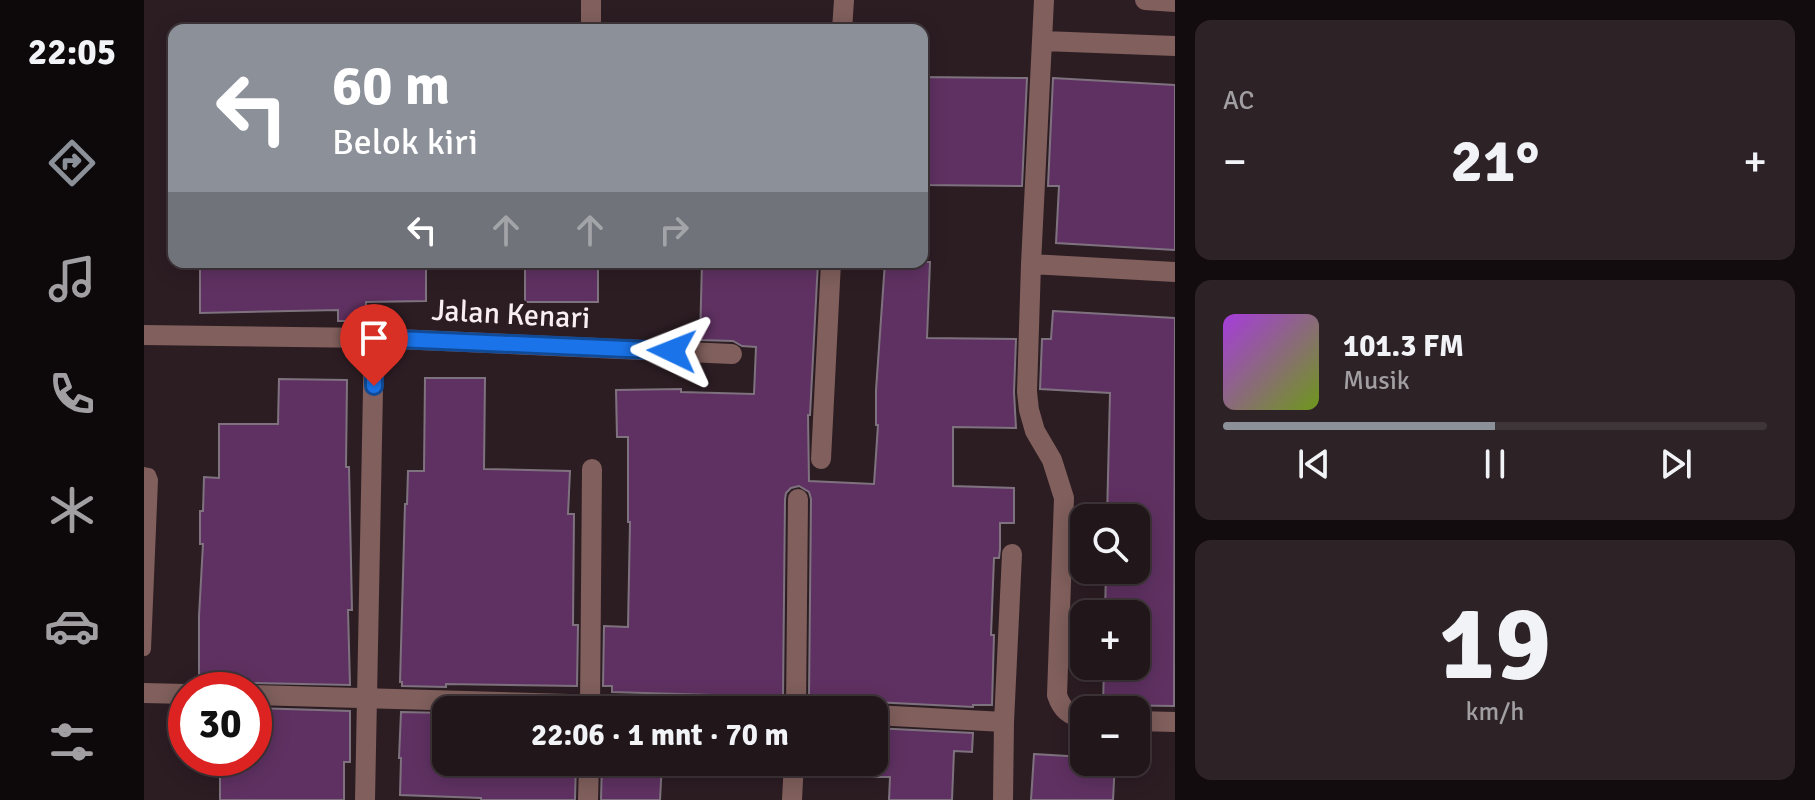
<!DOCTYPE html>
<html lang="id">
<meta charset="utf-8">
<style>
:root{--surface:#21161a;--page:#2d2327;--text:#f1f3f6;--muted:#a29fa2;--line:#3e3539;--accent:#8c9099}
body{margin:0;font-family:Signika,sans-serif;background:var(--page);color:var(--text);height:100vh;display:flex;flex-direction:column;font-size:30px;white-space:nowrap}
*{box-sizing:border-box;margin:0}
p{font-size:26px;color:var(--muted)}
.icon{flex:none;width:44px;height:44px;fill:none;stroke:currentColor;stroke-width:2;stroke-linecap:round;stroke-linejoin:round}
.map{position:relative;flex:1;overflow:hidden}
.details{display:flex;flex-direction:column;gap:20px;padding:20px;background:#120c0e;width:640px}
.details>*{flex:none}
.banner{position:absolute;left:24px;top:24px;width:760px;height:244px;border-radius:16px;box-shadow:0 4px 20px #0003,0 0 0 2px var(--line);background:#8c9099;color:#fff;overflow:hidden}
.buttons{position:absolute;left:926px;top:504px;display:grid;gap:16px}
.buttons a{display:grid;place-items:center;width:80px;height:80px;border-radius:16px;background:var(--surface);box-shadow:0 4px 20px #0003,0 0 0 2px var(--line);font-size:40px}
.speed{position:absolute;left:24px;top:672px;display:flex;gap:16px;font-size:40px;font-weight:700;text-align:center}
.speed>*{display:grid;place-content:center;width:104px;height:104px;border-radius:50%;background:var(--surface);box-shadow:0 4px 20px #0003,0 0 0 2px var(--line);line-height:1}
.speed .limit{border:12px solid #d22;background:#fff;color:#111}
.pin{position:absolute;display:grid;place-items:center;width:68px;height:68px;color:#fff;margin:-82px -34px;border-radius:50% 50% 50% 0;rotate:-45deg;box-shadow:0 0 8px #0007}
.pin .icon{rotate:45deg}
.me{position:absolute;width:88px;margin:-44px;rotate:272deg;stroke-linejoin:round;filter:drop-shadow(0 0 6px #0008)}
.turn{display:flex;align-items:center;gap:28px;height:168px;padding:0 32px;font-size:36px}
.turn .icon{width:104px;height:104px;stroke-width:2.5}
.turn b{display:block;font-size:56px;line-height:68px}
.lanes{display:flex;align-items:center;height:76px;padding:0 32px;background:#0003;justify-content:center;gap:40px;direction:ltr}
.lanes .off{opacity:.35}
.big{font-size:60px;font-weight:700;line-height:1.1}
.details .card{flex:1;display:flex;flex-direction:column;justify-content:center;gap:12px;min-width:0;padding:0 28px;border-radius:16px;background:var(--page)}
.details .dial{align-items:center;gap:0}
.dial b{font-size:104px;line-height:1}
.song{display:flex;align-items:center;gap:24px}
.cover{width:96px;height:96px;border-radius:12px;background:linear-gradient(135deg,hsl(280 70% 55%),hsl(80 70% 35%))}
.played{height:8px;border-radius:4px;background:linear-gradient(90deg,var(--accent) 50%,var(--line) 50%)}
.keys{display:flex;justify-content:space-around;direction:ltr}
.heat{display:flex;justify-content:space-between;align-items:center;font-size:44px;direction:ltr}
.trip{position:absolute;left:288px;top:696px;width:456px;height:80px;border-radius:16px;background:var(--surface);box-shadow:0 4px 20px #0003,0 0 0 2px var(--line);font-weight:700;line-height:80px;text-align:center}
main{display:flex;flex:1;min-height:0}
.dock{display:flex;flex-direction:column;width:144px;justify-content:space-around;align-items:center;background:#0d090a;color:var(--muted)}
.dock .icon{width:56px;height:56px}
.dock .selected{color:var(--accent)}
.dock b{font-size:36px;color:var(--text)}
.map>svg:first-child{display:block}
.building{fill:#5f3162;stroke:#7f727f;stroke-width:2}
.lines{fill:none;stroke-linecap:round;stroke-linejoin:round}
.service{stroke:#805f5c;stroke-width:14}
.minor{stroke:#805f5c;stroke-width:20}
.route-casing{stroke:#114b97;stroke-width:20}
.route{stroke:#1a73e8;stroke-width:14}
.labels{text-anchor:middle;stroke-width:8;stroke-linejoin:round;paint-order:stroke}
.street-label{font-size:30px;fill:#f9eff2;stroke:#2c1d23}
</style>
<main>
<nav class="dock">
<b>22:05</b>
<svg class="icon selected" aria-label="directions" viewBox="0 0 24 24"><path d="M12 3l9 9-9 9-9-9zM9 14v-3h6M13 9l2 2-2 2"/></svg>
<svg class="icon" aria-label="music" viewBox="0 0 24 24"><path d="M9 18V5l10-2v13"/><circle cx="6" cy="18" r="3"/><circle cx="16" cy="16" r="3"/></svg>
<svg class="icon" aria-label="phone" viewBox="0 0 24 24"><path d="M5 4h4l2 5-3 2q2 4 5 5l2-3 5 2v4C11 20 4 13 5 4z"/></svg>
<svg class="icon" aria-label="climate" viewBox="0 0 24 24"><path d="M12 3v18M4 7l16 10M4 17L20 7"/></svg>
<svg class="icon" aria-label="car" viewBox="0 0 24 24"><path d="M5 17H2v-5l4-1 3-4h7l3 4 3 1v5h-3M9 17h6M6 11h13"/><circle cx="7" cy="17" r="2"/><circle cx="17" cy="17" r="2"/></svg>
<svg class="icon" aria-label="filters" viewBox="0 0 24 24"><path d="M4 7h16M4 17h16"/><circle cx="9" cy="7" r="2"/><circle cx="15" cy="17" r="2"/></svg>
</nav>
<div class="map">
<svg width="1031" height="800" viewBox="0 0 1031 800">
<rect width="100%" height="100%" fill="#2c1d23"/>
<path class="building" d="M778,77L883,78L878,186L778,185Z
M909,78L1031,85V250L912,243L915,186H904Z
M56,262H282V301L222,302V321H194V310L56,313Z
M381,262H454V302H381Z
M558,262H674L666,415H664L665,481L730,484L734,425H732V390L741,262H786L783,338L872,339L870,392L872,428L809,427V486L870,488V523H856V549L855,558H850L847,635H850L848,705H829V707L730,702V699L665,697L667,499L665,492L655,486L647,488L642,493L641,499L639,697L468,692V686H459L460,626L484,627L486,522H484V437H473L472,390L537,389V392L610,394L612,347L598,346L589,341L556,340Z
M909,311L1031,318L1030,706L959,705L960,666H992V614H961L962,570H992V518H963L966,393L896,389L898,339H907Z
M281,378H341L340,469L426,471L424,514H430L429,625H434L433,686L302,684V687L258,686V682H256L261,504H263L264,471H280Z
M135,379L203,380L202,467H205L208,610H204L206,685L55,682V616L59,544H56V511H59L60,477L75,478V424H134Z
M110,708L206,711V762H200V800H76V758H110Z
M257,712L302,713V762H432L431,800H337V798L256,795L257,758H255Z
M730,728L829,733L828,752L810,751L808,800H745L746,777H730Z
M890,754L940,757V762H971L969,800H887Z
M458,762H518L516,800H457Z"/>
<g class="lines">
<path class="service" d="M0,474L5,475L7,480L0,649"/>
<path class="minor" d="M900,0L887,264L883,392L885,410L891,431L908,460L920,498L913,695C918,710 925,715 940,719
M1001,0L1031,2
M447,30V0
M698,30L700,0
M899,41L1031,46
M887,264L1031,272
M0,335L230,338L588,354
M677,459L687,262
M0,693L42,694
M110,695L637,710
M446,710L448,469
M652,710L654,499
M730,715L860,722
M992,721L1031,722
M221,800L230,338
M444,800L445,762
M648,800L650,762
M859,800L860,722L868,554"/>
</g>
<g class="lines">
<g class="route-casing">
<path id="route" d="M230,386V338L528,351"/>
</g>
<use href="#route" class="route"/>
</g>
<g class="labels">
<g class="street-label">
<text transform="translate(367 314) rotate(3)" y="10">Jalan Kenari</text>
</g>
</g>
</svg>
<div class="buttons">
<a><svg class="icon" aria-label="search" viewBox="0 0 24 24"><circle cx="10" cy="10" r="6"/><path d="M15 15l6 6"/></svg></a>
<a>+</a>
<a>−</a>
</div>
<div class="speed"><div class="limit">30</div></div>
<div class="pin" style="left:230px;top:386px;background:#d93025"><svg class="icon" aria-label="arrive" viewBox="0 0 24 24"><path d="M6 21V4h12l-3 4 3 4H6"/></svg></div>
<svg class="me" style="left:528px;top:351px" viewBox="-20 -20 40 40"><path d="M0-17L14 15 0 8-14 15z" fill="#1a73e8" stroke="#fff" stroke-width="4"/></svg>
<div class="trip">22:06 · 1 mnt · 70 m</div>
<div class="banner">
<div class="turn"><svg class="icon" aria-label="left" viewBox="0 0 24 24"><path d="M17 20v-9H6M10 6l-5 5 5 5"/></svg><div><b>60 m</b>Belok kiri</div></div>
<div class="lanes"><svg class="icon" aria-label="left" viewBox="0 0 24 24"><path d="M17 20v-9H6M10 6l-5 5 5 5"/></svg><svg class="icon off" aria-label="ahead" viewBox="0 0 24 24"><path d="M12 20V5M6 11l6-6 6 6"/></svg><svg class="icon off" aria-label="ahead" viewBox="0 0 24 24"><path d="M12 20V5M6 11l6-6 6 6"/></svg><svg class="icon off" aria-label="right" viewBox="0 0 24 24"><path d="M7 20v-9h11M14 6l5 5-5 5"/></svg></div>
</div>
</div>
<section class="details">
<div class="card"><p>AC</p>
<div class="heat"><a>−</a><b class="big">21°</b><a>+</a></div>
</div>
<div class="card">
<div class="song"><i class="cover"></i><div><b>101.3 FM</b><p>Musik</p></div></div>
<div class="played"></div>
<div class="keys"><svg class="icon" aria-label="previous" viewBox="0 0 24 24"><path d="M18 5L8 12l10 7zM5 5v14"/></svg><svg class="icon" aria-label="pause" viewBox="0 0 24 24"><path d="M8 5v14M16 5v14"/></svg><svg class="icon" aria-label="next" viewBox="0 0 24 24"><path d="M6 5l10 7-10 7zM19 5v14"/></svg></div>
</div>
<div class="card dial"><b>19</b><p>km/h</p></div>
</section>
</main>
